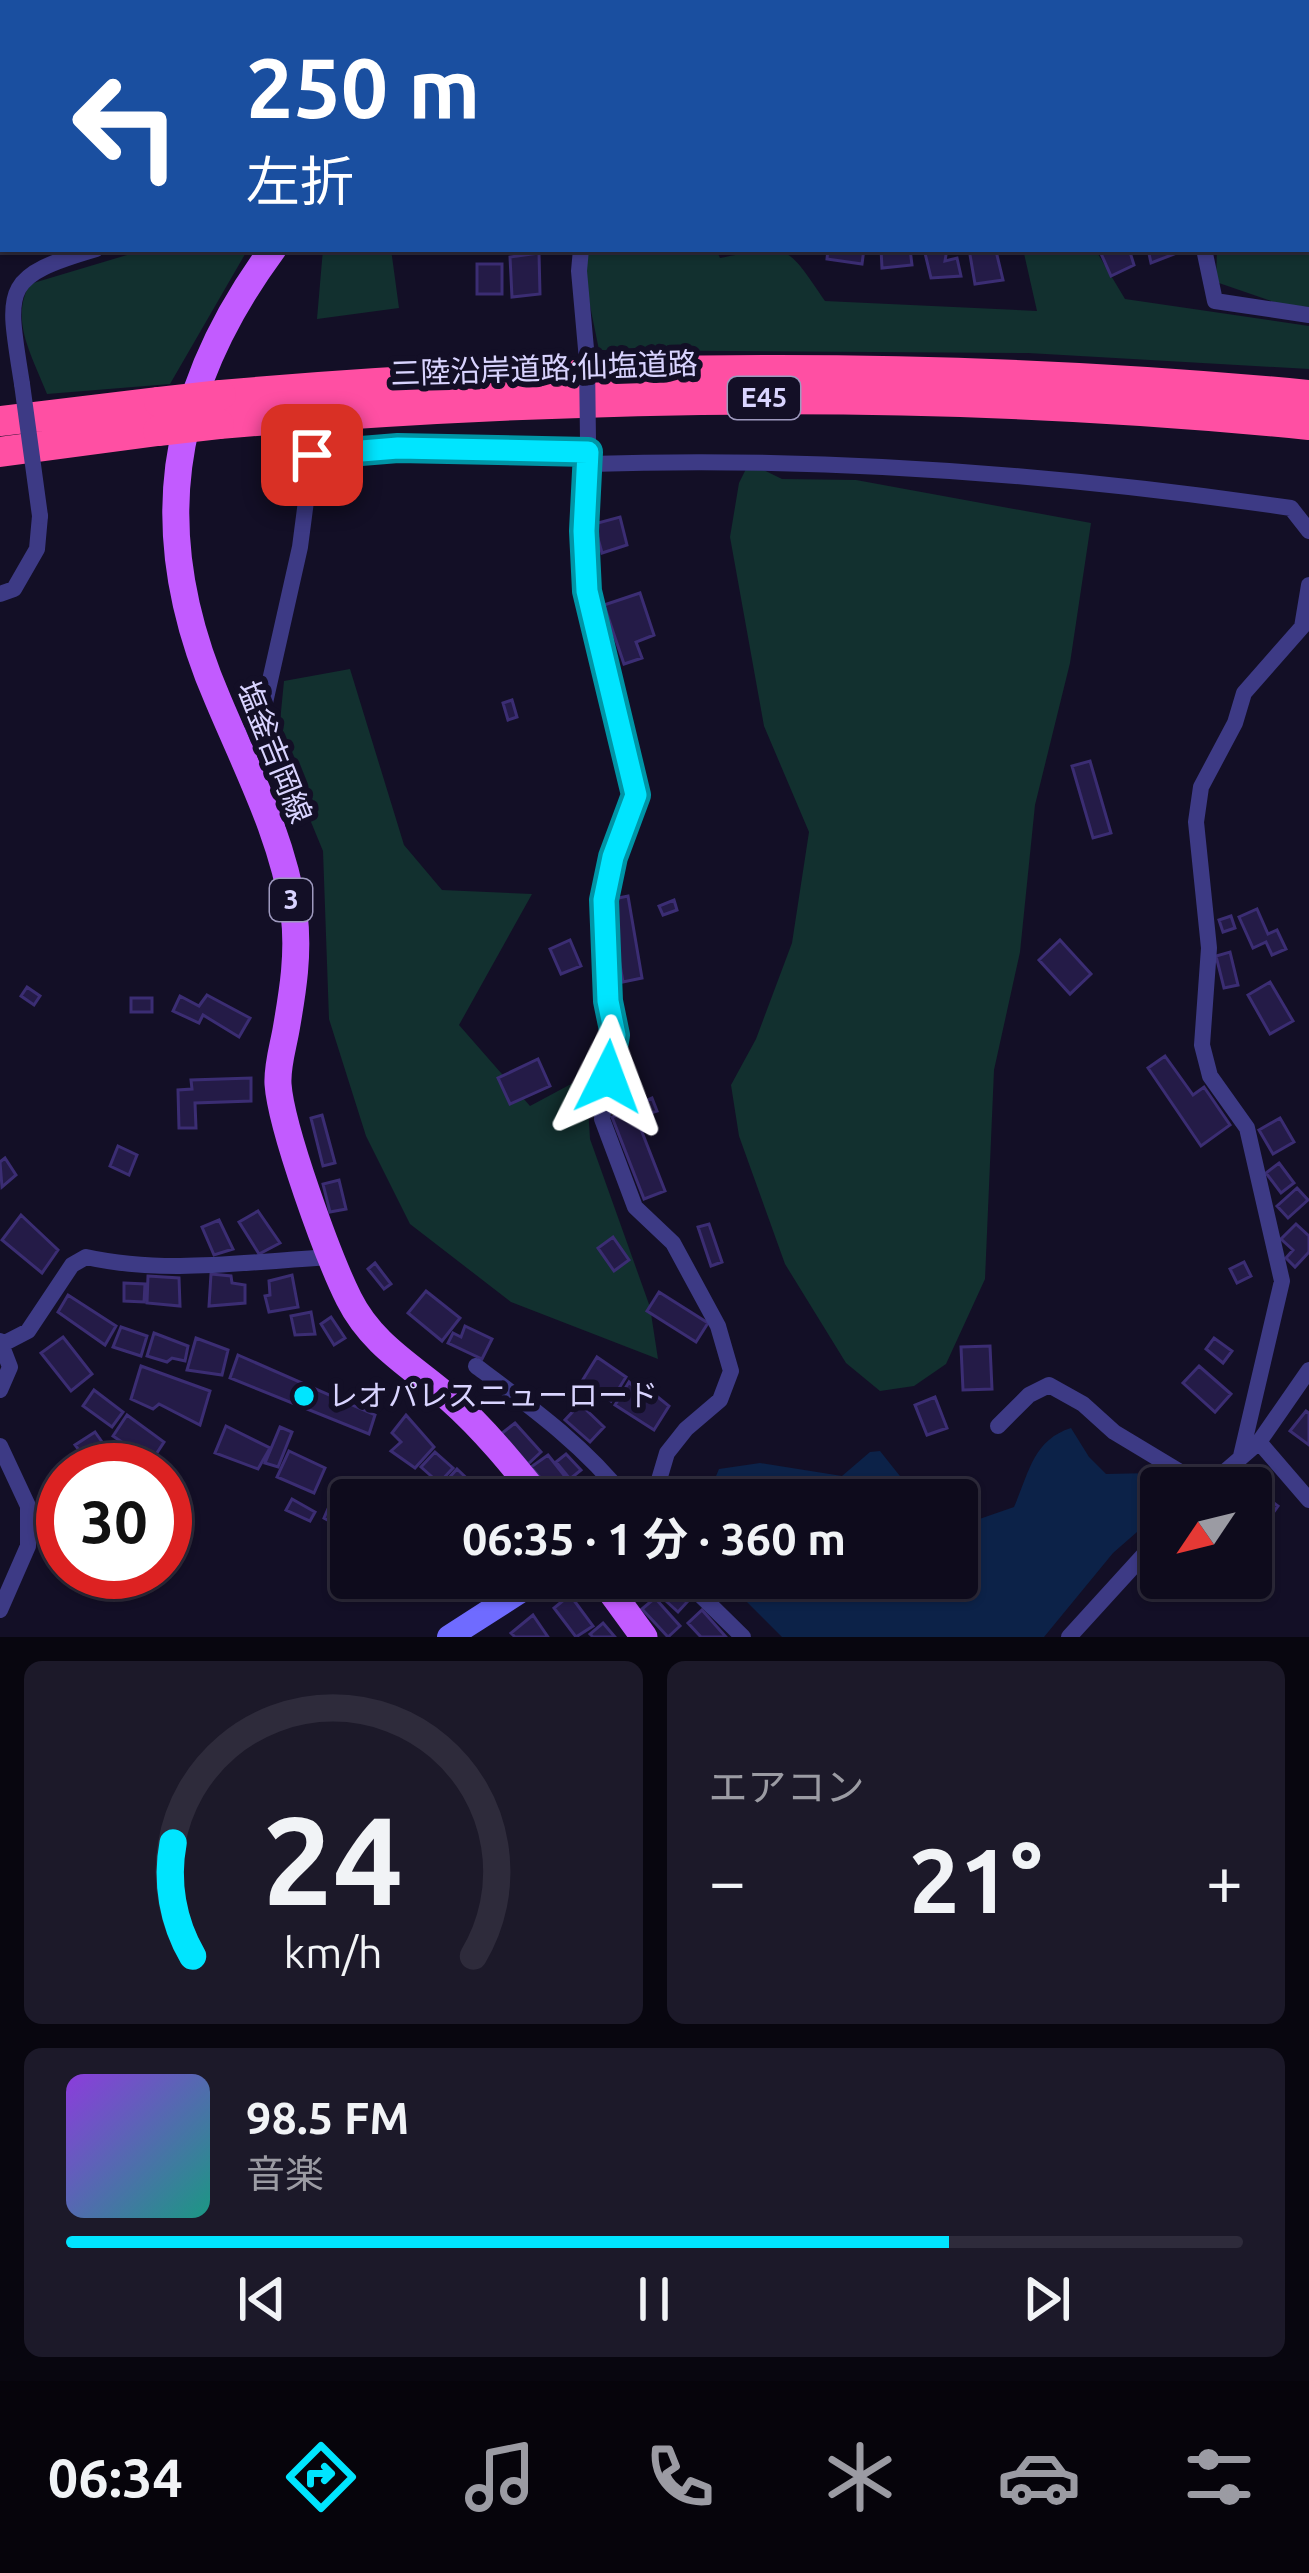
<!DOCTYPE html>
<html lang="ja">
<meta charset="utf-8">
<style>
:root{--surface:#0e0b1c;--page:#1c1929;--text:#f1f3f6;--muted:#9b9ba3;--line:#2e2b3b;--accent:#00e5ff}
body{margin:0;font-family:Ubuntu,"Noto Sans JP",sans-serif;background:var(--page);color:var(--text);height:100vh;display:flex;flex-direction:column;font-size:45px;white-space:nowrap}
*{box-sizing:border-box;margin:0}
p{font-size:39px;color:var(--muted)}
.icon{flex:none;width:66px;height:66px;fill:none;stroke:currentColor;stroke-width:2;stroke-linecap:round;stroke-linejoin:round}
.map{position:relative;height:1637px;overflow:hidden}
.details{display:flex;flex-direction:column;gap:24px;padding:24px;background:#08060f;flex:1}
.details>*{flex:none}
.hud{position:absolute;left:0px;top:0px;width:1311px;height:252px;box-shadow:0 3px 9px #0004,0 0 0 3px var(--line);background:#1a4fa0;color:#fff;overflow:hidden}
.needle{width:78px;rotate:235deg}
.tools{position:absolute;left:1140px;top:1467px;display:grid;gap:24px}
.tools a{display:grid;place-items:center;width:132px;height:132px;border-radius:12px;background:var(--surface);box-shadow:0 3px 9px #0004,0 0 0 3px var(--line);font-size:60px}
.speed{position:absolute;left:36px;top:1443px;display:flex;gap:24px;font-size:60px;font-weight:700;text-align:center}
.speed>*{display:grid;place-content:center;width:156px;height:156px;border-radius:50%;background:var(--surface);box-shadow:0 3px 9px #0004,0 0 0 3px var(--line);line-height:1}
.speed .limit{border:18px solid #d22;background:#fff;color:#111}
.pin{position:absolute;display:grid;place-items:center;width:102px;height:102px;color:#fff;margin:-51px;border-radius:24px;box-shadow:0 6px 18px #0006}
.me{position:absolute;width:132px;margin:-66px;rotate:3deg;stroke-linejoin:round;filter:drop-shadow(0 0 9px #0008)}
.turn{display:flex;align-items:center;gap:42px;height:252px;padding:0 48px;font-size:54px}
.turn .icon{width:156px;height:156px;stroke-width:2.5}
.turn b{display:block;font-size:84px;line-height:102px}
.big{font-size:90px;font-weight:700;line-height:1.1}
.details .card{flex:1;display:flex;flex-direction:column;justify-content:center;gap:18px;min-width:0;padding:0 42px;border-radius:18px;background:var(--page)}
.details .dial{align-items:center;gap:0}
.dial svg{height:312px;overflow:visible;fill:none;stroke:var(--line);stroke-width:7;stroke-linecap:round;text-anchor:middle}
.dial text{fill:var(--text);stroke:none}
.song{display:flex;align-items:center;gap:36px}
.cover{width:144px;height:144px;border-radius:18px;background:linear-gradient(135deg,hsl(270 70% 55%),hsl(170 70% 35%))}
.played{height:12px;border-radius:6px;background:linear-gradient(90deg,var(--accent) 75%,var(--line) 75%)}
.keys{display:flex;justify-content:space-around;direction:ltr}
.heat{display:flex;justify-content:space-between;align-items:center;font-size:66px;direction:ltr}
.details .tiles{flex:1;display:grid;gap:24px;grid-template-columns:1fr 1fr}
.card:last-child{grid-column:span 2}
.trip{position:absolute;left:330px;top:1479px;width:648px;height:120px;border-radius:12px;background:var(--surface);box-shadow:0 3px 9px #0004,0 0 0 3px var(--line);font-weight:700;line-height:120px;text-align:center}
.dock{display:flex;height:192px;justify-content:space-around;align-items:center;background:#06040b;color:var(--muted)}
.dock .icon{width:84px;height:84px}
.dock .active{color:var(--accent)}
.dock b{font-size:54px;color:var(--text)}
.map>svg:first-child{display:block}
.green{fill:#12302f}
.water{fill:#0c2248}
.building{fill:#241b47;stroke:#3b2d73;stroke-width:3}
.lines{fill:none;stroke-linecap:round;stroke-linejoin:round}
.street{stroke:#3d3a85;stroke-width:16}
.secondary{stroke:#6f6bff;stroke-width:24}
.primary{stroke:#c25bff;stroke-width:27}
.highway{stroke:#ff4fa3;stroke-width:30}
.street-bridge{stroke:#3d3a85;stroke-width:16}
.highway-bridge{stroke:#ff4fa3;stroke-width:30}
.route-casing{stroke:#0095a6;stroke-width:30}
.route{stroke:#00e5ff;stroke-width:21}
.poi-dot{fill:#00e5ff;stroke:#130f26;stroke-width:4.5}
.labels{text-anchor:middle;stroke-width:12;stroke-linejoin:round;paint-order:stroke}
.shield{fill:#130f26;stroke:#9e99be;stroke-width:3}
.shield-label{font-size:27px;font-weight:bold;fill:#d9d4ff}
.street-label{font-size:30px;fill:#d9d4ff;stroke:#130f26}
.poi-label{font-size:30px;fill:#d9d4ff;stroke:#130f26;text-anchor:start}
</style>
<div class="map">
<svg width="1309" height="1637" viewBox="0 0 1309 1637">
<rect width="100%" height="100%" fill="#130f26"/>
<path class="green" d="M0,0H207L3,3V112Z
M1177,0H1309V307L1280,304L1216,282L1217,249H1308V3Z
M147,249H248L170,384L47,394C33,357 9,320 30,284Z
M323,249H391L399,308L317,319Z
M588,249H716L720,258C790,244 785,243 825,301L1037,311L1023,249H1095L1125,299L1309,326V369L1028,353L599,350L584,276Z
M749,463L782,479L856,480L1091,523L1070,663L1035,805L1020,952L994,1070L985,1279L946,1364L914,1386L880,1391L846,1363L785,1264L739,1136L731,1085L756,1039L792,943L809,832L764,726L730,537L739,483Z
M350,669L404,845L442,890L532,894L459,1025L530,1106L586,1076L590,1139L650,1307L658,1359L511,1302L410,1224L366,1136L329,1019L323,851L278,742L284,681Z"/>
<path class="water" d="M1071,1428L1089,1457L1106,1474L1153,1473L1161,1511L1113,1553L1044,1637H782L723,1578H957V1521L965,1524L1014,1507C1029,1473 1033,1440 1071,1428Z
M880,1451L919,1500H706L719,1469L760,1463L842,1476L870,1452Z"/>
<path class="building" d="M828,249H864L862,264L827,259Z
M881,249H910L912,265L882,268Z
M924,249H947L945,261L957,258L961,276L931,278Z
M969,249L996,251L1003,280L975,284Z
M1099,249H1129L1134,265L1111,276Z
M1148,249H1173L1174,254L1151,263Z
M539,253L540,294L512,297L510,257Z
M477,264H502V294H477Z
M620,517L627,545L602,553L594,524Z
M640,593L654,635L636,642L642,658L624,664L604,605Z
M512,700L517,717L508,720L503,703Z
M1090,761L1111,833L1093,838L1072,766Z
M628,896L642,978L623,982L609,900Z
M674,900L677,910L663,915L659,906Z
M1257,909L1268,934L1277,930L1286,949L1272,955L1266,942L1253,948L1239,917Z
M1231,916L1235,928L1223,932L1219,920Z
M570,940L581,966L561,974L550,949Z
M1060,940L1091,974L1070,994L1039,960Z
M1230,952L1238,985L1224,988L1216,956Z
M1270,982L1293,1021L1270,1034L1248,995Z
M27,987L40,996L34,1005L21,996Z
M207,995L250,1018L239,1037L203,1015L199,1023L173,1011L180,996L199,1006Z
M131,998H152V1012H131Z
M1165,1056L1193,1095L1204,1087L1230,1125L1201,1146L1148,1068Z
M538,1059L550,1086L510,1104L498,1078Z
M251,1078V1101L195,1103L196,1128H179L178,1090L192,1089L191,1080Z
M652,1098L657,1111L645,1115L640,1103Z
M633,1109L665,1191L644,1199L612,1117Z
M322,1115L335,1163L323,1166L311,1118Z
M1280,1118L1294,1142L1273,1154L1259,1130Z
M118,1146L137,1155L129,1175L110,1166Z
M5,1158L16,1175L2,1187L0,1162Z
M1279,1163L1294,1183L1281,1193L1266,1173Z
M339,1180L346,1209L330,1212L323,1184Z
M1297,1188L1308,1200L1288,1218L1277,1206Z
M258,1211L280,1243L259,1254L239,1222Z
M21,1215L58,1250L42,1273L2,1240Z
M219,1220L233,1249L214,1255L202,1227Z
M709,1224L722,1262L711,1266L698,1227Z
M1296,1224L1309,1236V1252L1295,1267L1286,1258L1293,1250L1281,1239Z
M613,1237L629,1260L614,1271L598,1248Z
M1244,1262L1251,1276L1237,1283L1230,1269Z
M375,1263L391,1284L384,1289L368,1269Z
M211,1274L231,1276L232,1283L245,1285V1303L209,1306Z
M292,1275L298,1307L269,1312L265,1296L270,1295L269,1281Z
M148,1276L179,1278L180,1306L147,1303Z
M124,1283L145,1284L144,1302L124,1301Z
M426,1291L460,1318L442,1341L408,1313Z
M659,1292L708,1323L696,1342L647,1311Z
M68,1295L116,1326L105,1345L58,1312Z
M311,1312L315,1334L295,1335L291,1316Z
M331,1317L345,1338L334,1345L321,1324Z
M465,1326L492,1339L482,1359L448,1343L453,1333L461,1337Z
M121,1327L147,1336L141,1356L113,1347Z
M154,1333L188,1346L185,1361L172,1358L167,1362L147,1356Z
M63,1337L92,1374L71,1391L41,1353Z
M196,1338L228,1350L222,1375L187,1370Z
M1214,1338L1232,1351L1223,1363L1206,1349Z
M990,1346L992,1389L963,1390L961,1347Z
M238,1355L375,1415L369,1434L230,1378Z
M597,1357L626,1377L611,1401L582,1381Z
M141,1366L210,1391L200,1425L159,1404L153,1409L131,1399Z
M1199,1366L1231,1394L1215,1412L1183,1383Z
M638,1381L669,1406L654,1430L615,1405L629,1382L634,1387Z
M94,1390L123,1412L112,1427L83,1406Z
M935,1397L947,1428L927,1435L915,1405Z
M580,1404L604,1427L590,1442L565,1420Z
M1306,1411L1309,1413V1445L1290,1431Z
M127,1415L164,1442L151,1462L113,1436Z
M406,1415L434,1447L415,1468L391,1451L401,1442L392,1433Z
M515,1423L541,1452L528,1464L501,1434Z
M226,1426L270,1448L258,1469L215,1453Z
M280,1427L292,1432L278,1467L265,1463Z
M95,1432L122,1470H94L75,1445Z
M289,1451L325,1468L314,1493L277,1477Z
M435,1452L453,1468L439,1483L421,1467Z
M566,1454L581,1470L570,1479L556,1462Z
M548,1455L571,1484L555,1495L531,1467Z
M457,1469L477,1488L465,1500H451L439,1489Z
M1248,1484L1278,1506L1263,1527L1251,1519V1488H1245Z
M337,1488L356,1500H351V1533L324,1518Z
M292,1499L315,1512L310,1521L286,1510Z
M473,1578H510L512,1580L494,1598Z
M641,1578H669L688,1601L678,1612Z
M570,1595L593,1626L576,1637L554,1608Z
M655,1598L680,1626L668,1637L642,1609Z
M702,1610L726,1637H701L688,1623Z
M533,1615L548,1637H515L511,1633Z
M603,1623L615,1637H593L590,1634Z"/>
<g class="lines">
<path class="street" d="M1168,0L1169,3
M332,3L334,0
M427,3L428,0
M474,3L476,0
M615,3L616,0
M1085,3V0
M581,249L579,271L587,360
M1204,249L1215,301L1309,315
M22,384C7,288 0,277 96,249
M588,441L584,531L587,591L636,795L613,857L604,900L607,1001L615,1035L602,1119L635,1207L673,1243L718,1326L731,1371L720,1400L686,1429L667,1453L653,1500
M589,464C824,456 1058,474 1291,508L1309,531
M0,594L14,589L37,549L40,516
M240,748L262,716L300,547L312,455L397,448L588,451
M0,1341L10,1367L0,1390
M3,1344L28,1331L72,1265L86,1257C166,1275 252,1261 333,1257
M476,1366C531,1407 585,1446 627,1500
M998,1426L1029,1395L1049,1385L1083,1404L1114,1432L1207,1488
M1259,1442L1309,1500
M0,1446L28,1506V1546L0,1610
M1241,1456L1282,1281L1247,1128L1210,1076L1202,1045L1209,948L1196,822L1201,787L1235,723L1244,693L1302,627L1309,585
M1206,1488L1259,1442L1309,1370
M683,1578L743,1637
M1069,1637L1161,1536"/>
<path class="secondary" d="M449,1637L541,1578"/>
<path class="primary" d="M405,3V0
M273,249C167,393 146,534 218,700C247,769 283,838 294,913C299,953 293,990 286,1030C283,1047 277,1066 278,1084C281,1128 328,1257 349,1299C372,1345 412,1366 450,1399C484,1429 513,1465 541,1500
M601,1578L644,1637"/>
<path class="highway" d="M221,395C584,363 945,360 1309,395
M0,421L159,402
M219,424C583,394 945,388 1309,425
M0,452L158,431"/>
<path class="street-bridge" d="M587,360L588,441
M22,384L40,516"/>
<path class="highway-bridge" d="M159,402L221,395
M158,431L219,424"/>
</g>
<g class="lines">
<g class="route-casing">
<path id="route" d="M312,455L398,448L588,452L584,531L587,591L636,795L613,857L604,900L608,1001L615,1035L608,1077"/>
</g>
<use href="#route" class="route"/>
</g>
<circle class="poi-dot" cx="304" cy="1396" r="12"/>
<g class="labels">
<g class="shield">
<rect x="728" y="377" width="72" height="42" rx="9"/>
<rect x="270" y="879" width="42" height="42" rx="9"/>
</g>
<g class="shield-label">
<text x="764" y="407">E45</text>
<text x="291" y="909">3</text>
</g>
<g class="street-label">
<text transform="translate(544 369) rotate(-2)" y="10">三陸沿岸道路;仙塩道路</text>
<text transform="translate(274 752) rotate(68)" y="10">塩釜吉岡線</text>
</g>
<g class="poi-label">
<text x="328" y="1406">レオパレスニューロード</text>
</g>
</g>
</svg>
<div class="tools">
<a><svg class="needle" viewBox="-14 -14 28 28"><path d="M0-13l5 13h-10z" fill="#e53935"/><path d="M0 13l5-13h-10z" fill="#9b9ba3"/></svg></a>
</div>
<div class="speed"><div class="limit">30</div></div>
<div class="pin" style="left:312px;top:455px;background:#d93025"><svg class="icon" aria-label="arrive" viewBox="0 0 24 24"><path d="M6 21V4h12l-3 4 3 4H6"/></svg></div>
<svg class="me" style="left:608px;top:1077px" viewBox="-20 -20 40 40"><path d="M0-17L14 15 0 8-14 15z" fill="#00e5ff" stroke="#fff" stroke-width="4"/></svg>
<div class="trip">06:35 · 1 分 · 360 m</div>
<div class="hud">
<div class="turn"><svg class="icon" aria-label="left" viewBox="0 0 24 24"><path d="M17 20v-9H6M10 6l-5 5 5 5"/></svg><div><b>250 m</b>左折</div></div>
</div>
</div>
<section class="details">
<div class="tiles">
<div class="card dial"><svg viewBox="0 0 100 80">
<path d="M14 69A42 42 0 1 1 86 69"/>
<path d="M14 69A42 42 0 0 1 9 40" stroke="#00e5ff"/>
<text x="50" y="56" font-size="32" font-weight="700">24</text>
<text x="50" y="72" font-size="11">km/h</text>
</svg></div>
<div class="card"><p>エアコン</p>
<div class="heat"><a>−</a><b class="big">21°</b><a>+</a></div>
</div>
<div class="card">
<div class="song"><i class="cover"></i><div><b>98.5 FM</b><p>音楽</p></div></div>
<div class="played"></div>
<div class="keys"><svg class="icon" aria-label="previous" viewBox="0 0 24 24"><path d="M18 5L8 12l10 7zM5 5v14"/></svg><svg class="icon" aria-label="pause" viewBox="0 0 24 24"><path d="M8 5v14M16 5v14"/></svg><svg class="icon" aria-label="next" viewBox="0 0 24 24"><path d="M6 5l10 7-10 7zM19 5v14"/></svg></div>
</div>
</div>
</section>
<nav class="dock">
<b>06:34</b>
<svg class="icon active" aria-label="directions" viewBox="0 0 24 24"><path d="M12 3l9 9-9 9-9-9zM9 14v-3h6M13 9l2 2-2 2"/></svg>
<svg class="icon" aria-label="music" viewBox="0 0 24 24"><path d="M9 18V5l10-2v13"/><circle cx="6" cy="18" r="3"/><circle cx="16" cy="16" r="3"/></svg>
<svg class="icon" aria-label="phone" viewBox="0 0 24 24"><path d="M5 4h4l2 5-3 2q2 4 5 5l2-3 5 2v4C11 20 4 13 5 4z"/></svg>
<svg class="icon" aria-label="climate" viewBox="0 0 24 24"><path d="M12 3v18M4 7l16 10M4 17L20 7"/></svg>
<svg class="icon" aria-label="car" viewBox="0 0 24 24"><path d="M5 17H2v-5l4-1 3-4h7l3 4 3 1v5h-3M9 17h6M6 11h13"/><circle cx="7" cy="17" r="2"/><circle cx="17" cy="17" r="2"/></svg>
<svg class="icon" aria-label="filters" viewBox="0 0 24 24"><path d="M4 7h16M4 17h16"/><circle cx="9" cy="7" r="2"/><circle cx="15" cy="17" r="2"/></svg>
</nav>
